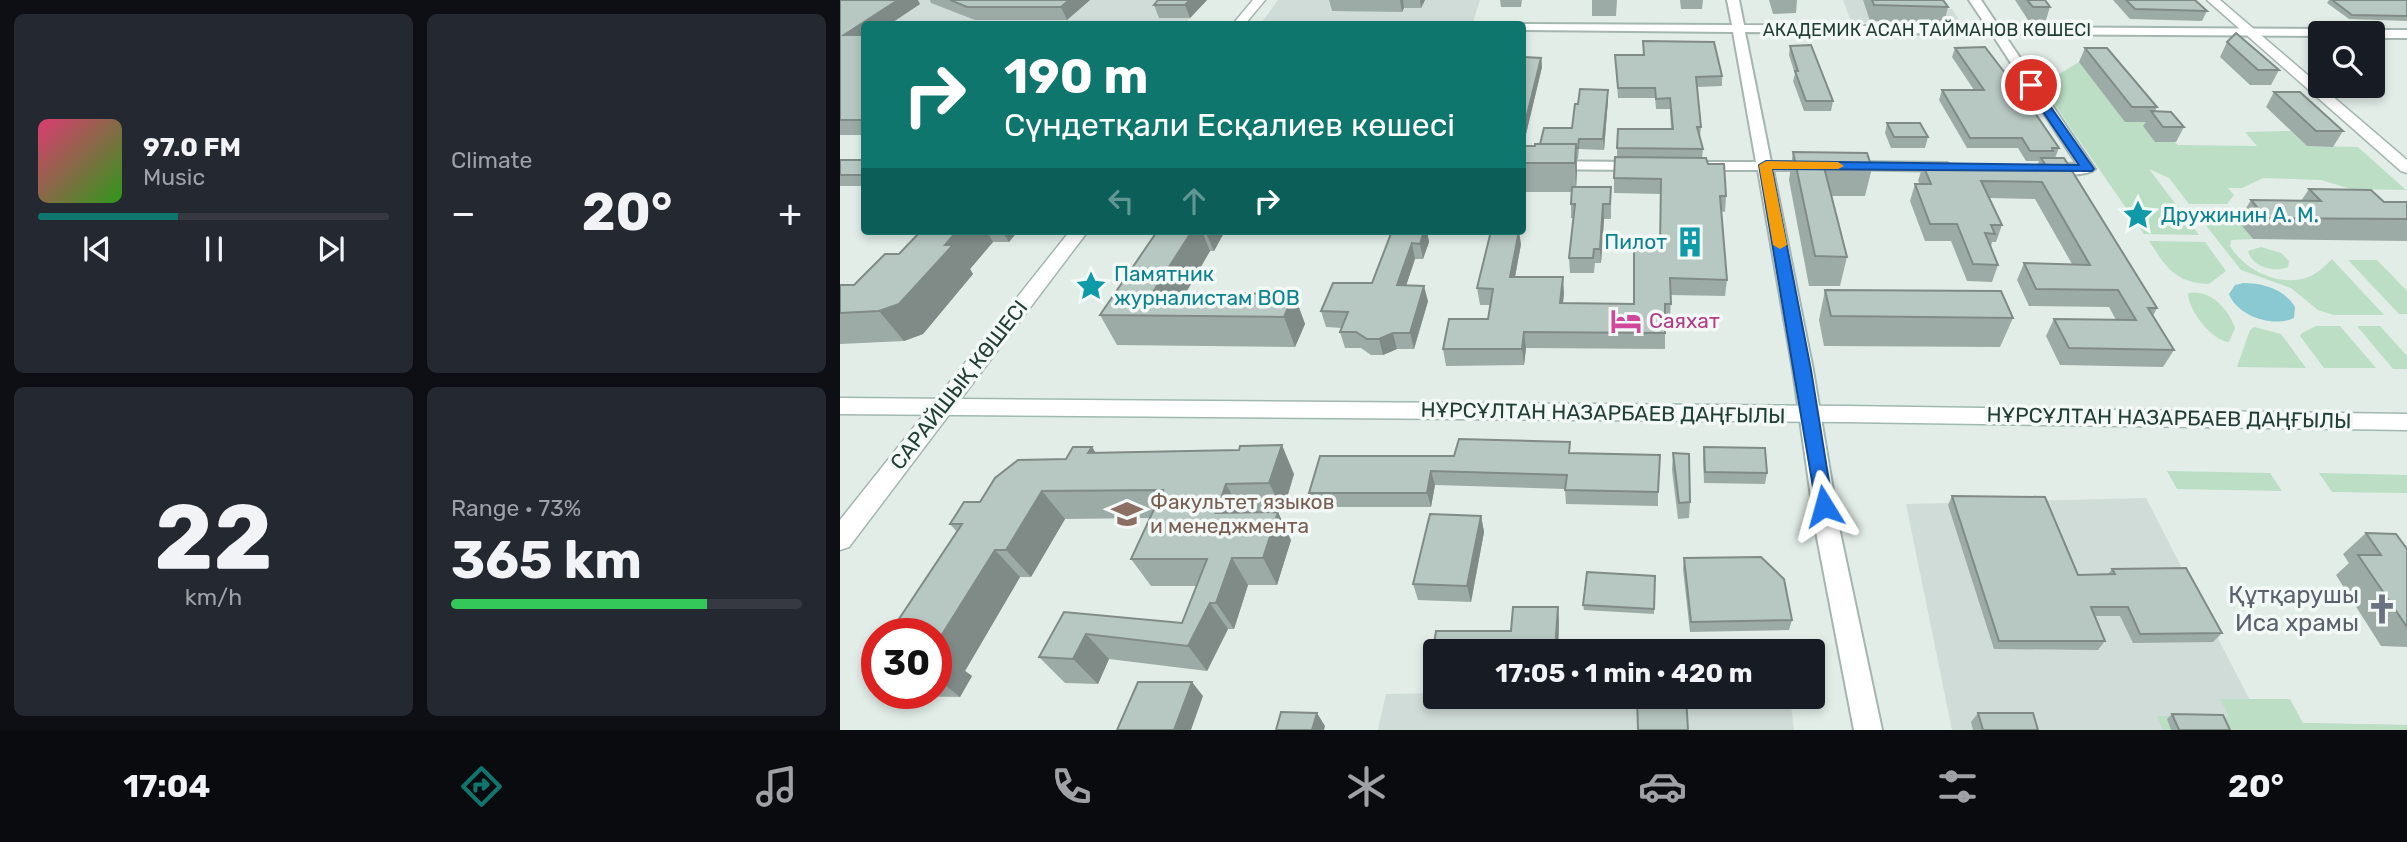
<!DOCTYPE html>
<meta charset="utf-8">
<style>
:root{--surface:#171b24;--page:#242831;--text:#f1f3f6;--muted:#9ea1a6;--line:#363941;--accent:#0f766e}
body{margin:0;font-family:Rubik,sans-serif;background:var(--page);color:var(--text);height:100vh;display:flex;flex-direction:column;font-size:26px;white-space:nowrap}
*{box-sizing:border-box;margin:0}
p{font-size:23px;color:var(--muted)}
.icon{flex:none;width:38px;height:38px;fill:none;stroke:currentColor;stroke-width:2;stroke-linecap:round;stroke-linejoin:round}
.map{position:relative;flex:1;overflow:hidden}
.drawer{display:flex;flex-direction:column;gap:14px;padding:14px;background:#0d0f14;width:840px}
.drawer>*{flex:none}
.top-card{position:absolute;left:21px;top:21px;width:665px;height:214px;border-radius:7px;box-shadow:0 4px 10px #0003;background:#0f766e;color:#fff;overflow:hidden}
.fabs{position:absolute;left:1468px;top:21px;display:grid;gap:14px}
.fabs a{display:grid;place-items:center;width:77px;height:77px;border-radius:7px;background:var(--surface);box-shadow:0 4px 10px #0003;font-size:35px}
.speed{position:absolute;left:21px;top:618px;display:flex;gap:14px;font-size:35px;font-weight:700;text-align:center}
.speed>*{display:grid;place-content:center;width:91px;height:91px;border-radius:50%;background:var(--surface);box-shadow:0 4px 10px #0003;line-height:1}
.speed .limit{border:10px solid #d22;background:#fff;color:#111}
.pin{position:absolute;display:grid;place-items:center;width:60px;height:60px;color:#fff;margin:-30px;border:4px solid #fff;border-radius:50%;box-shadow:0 2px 7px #0007}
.me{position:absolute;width:77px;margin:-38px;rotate:352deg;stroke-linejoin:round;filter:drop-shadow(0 0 5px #0008)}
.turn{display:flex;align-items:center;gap:24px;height:147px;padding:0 28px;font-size:32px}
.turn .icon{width:91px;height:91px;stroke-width:2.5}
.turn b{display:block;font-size:49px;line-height:60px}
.lanes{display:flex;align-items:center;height:66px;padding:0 28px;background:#0003;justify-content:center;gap:35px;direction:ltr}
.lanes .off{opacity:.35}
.big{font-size:52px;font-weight:700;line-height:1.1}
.drawer .card{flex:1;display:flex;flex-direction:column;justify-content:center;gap:10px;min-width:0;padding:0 24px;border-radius:10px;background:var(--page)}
.drawer .dial{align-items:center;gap:0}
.dial b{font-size:91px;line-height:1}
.song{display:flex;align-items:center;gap:21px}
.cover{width:84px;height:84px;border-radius:10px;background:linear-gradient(135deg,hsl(340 70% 55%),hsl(110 70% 35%))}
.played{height:7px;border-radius:4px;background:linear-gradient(90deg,var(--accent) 40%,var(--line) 40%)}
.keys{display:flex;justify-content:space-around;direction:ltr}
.heat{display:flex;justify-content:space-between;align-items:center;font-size:38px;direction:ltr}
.charge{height:10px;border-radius:5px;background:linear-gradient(90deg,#34c759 73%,var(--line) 0)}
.drawer .tiles{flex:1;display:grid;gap:14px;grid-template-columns:repeat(2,1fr)}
.trip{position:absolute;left:583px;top:639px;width:402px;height:70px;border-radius:7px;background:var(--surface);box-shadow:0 4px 10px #0003;font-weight:700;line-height:70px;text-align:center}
.dock{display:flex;height:112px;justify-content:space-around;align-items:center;background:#090b0e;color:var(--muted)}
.dock .icon{width:49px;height:49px}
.dock .selected{color:var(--accent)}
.dock b{font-size:32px;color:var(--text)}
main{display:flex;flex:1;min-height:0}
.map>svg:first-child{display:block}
.built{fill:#d0dcd7}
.green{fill:#bbdec4}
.water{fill:#8ac9d2}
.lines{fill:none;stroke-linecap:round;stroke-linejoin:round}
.minor-casing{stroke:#a5b5af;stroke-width:4}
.tertiary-casing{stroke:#a5b5af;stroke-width:3}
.secondary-casing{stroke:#a0b8af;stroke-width:3}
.minor{fill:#fff;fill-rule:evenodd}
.tertiary{fill:#fff;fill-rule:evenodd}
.secondary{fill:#fff;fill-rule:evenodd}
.wall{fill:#9daba6}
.shaded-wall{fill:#808b87}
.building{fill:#b7c7c1;stroke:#808b87;stroke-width:2}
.route{fill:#1a73e8;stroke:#114b97;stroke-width:2}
.slow{fill:#f59e0b}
.labels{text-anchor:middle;stroke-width:7;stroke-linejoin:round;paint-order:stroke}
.far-street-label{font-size:18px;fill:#223e36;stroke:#f3f9f6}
.culture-label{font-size:21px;fill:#0d838f;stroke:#f3f9f6;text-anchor:start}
.hotel-label{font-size:21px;fill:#b23c85;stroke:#f3f9f6;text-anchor:start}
.street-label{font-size:21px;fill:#223e36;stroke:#f3f9f6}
.education-label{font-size:21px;fill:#785e54;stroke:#f3f9f6;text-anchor:start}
.near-worship-label{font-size:24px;fill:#5b616d;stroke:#f3f9f6;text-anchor:end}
</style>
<main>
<section class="drawer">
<div class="tiles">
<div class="card">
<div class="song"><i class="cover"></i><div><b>97.0 FM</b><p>Music</p></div></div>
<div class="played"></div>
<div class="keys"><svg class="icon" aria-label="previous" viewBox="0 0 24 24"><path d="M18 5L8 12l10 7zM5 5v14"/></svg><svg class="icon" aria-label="pause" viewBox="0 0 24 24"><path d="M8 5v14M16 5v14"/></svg><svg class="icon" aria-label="next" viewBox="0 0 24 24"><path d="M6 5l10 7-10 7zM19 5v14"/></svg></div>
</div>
<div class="card"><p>Climate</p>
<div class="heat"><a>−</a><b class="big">20°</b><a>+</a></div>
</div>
<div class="card dial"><b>22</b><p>km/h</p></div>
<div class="card"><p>Range · 73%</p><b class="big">365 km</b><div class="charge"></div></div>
</div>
</section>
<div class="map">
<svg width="1567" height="730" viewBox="0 0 1567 730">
<rect width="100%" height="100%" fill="#e2ede8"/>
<path class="built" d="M0,0H367L345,24H24Z
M438,0H640L633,22H422Z
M1003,0H1047L1050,7L1112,9L1122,25L1011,22Z
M1306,498L1421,722L1567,725V730H1112L1066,504Z
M595,693V696L950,697L954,730H538L546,694Z"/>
<path class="green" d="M1239,62L1338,145L1417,146L1405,132L1451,131L1467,146L1518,147L1566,190L1511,189L1481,180L1423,178L1402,188H1388L1394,195L1387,204H1349L1329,178L1309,169L1359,235L1304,234L1201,85Z
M1364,223H1400L1413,239L1391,240L1390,246C1405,271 1442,289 1471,276C1479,272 1486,265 1492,259L1544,315H1494L1478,310L1451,288L1401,270Z
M1309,241L1365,242L1386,271L1369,284C1335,283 1326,267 1309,241Z
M1421,247L1441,253L1449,261L1448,267C1434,273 1412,267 1408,251Z
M1508,260H1537L1567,291V314H1559Z
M1348,293C1370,289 1388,308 1395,328L1389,342C1372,341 1348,310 1348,293Z
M1476,326H1500L1536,368H1484L1460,336L1462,333Z
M1517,326H1540L1567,356V369H1553Z
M1414,327L1441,334L1466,368L1397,367L1410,330Z
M1327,471L1430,473L1442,491L1337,489Z
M1479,473L1567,475V493L1492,492Z
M1380,699H1450L1463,723L1567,725V730H1323L1317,716L1389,717Z"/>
<path class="water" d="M1403,283C1423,283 1444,289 1455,307L1454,318C1433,328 1397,316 1389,294L1395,285Z"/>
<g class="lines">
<g class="minor-casing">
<path id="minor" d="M887,0H899L904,25L1147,27L1129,0H1141L1159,27L1492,29L1498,33H1480V36L1164,34L1255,169C1246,177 1209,176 1200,168L1207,164H1237L1152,34L905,32L931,162H977L984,166L977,170H933L973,370L1000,532L1042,730H1014L976,532L953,370L918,170H857L850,166L857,162H916L893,32L682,30V24H678H682L892,25Z
M1533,30H1567V38H1533V33H1528Z
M682,161L799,162L806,166L799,170L682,169Z
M1008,162L1107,163L1114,167L1107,171L1003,169L1001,166L1003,163Z"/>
</g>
<g class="tertiary-casing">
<path id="tertiary" d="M413,0H425L405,24H393Z
M1367,0H1380L1567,160V173L1561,171Z
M230,231H248L9,547L0,550V520Z"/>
</g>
<g class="secondary-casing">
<path id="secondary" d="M0,398L1005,406L1567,414V430L1005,422L0,414Z"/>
</g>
<use href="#minor" class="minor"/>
<use href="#tertiary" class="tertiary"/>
<use href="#secondary" class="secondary"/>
</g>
<path class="wall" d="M0,0L80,4L50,24H24V135H0Z
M90,0H250L227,20H135L91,3Z
M367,0L350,18H319L314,5Z
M489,0H585L581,8H564L562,12L492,11Z
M660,0H682L681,7H661Z
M752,0H777L776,16H752Z
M840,0H863L862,9H841Z
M929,0H957L956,13L933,14Z
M1023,0H1103L1108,7L1104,23L1030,21Z
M1175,0H1205L1210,7L1206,20H1188Z
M1273,0H1355L1367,11L1362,21L1290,19Z
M1489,0H1567V21L1509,19L1487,3Z
M803,41L882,76V86L857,87L861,127L860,137L863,149L862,158L868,164L886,196L885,212L881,211L887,280L885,296L831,295L830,320H825V349L686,348L684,365L606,366L603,349L648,319L650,305H640L637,288L681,244L675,277L724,293L723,303L793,304L820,249L821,194L774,193V178L777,157V148L831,129L830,109H816L815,98H778L775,55H803Z
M1387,42L1439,70L1431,85H1410L1380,57Z
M950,46L993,101L991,111H964L953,81L955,74L949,55Z
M1115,48L1219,148L1215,158L1317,308L1313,316L1334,350L1323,367L1220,365L1206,336L1214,319L1276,320L1269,307L1189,306L1177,280L1184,263L1232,264L1195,199L1149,198L1162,225L1156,242H1152L1151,247L1158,265L1152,282L1127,281L1111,241H1085L1070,201L1075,184H1080L1078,181L1083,165L1197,166L1199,161H1186L1178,148H1127L1099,100L1102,90H1134L1112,57Z
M1245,48L1317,107L1315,111L1344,127L1336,142H1315L1303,126L1306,122H1285L1239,62Z
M682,57L701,58L702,67L686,134H682Z
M1434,92L1503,131L1493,147L1467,146L1426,107Z
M768,100L764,150L739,149L738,159H737L736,187L771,201V219H764L761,263H755L754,273H730L729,258L733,218H731V204L732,192H682V146H695L732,128Z
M1047,123L1088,137L1085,148H1051L1045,133Z
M953,152L1032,168L1025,196H991L1007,257L1000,286H969L949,180Z
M0,160H24V186H0Z
M1469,189L1544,202H1567V241L1413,239L1398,221L1411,200L1461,201Z
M81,231H178L169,242H153L130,269L133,274L83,334L64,341L0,344V285H14L59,254Z
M326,231H385L374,251H370L346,293L454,294L465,324L455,347L277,345L260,315Z
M552,231H587L589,242L583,259H575L566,285L588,301L574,349H557L543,355H531L521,348H505L500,332L502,328L486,327L481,311L532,283Z
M985,290L1173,318L1160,347L984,346L979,320Z
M864,447L927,473L925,484L864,483L863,458Z
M256,453L454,474L443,511L401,512L451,540L437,585H408L394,629H388L367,671L269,659L258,684L225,683L199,657L224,612L342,623L357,586H311L291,559L310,518L225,519L191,577H180L125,671L132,676L120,697L57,696L53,693H96V634L117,532L110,524L140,502L226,459Z
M730,453L818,492V506L726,504L725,489L595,485L591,507H475L469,493L614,456Z
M833,453L850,502L849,518L838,519L832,470Z
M1112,496L1238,575L1268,574L1272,569L1382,633L1373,642L1293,643L1280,616H1255L1265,641L1258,650L1154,649L1108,505Z
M641,516L644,532L631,602L578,600L573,584Z
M1526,533L1567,549V647L1541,646L1496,575L1509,563L1503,554Z
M844,558L952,620L949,630L850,632L843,569Z
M743,605L814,609V614L744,610Z
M673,607H718L719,622L718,651H595V674L591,662L596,631H671Z
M37,651V681L23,671Z
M1138,713L1198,730H1133L1131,722Z
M1332,714L1390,730H1331L1327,719Z"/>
<path class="shaded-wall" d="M58,0H78L80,4L50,24H24V41L4,35Z
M229,0H250L227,20L221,7Z
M350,0H367L350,18L345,5Z
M560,0H563L564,8L562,12Z
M580,0H585L581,8Z
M701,58L702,67L686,134L685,123Z
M768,90V100L764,150L763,139Z
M736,144L737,172L736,192L735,163Z
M763,204L764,219L761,263L760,249Z
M117,231H147L153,242L130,269L133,274L83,334L64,341L39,311Z
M162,231H178L169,242Z
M352,231H362L370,251L332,316L313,292Z
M365,231H385L374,251Z
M580,231H587L589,242L583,259L580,244Z
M679,231L681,244L672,293L670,277Z
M572,243L575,259L561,301L557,285Z
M723,277L724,293L721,319L720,303Z
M584,286L588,301L574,349L570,333Z
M454,294L465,324L455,347L444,317Z
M684,332L686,348L684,365L682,349Z
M553,333L557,349L543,355L539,339Z
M442,445L454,474L443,511L429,483Z
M252,447L271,475L248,453Z
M591,471L595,485L591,507L587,493Z
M386,484L401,512L392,540L376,513Z
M202,491L225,519L191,577L166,550Z
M438,512L451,540L437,585L423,558Z
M641,516L644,532L631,602L627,586Z
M155,550L180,577L125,671L132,676L120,697L96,678V644Z
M392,558L408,585L394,629L376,603Z
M370,603L388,629L367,671L348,646Z
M718,607L719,622L718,651H715Z
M246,634L269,659L258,684L233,659Z
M352,682L363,696L351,730H334Z
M477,713L485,726L484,730H472Z"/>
<path class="building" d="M0,0H58L4,35H24V120H0Z
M110,0H229L221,7H127Z
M318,0H350L345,5H314Z
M1032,0H1103L1108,7L1034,5Z
M1187,0H1205L1210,7H1193Z
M1286,0H1355L1367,11L1295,9Z
M1492,0H1567V16L1512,15Z
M1396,33L1439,70H1418L1387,42Z
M803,41L874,42L882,76L856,77L861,127H857L863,149L777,148L778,129H833L830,98L816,99L815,88H778L775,55H804Z
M971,45L993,101H966L955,71H958L950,46Z
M1145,47L1188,103L1219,148H1212L1213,151H1190L1182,138H1130L1102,90H1144L1115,48Z
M1245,48H1267L1317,107H1292Z
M682,57L701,58L685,123H682Z
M740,89L768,90L763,139H739L738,148H736V144H700L704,128H732L735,104H738Z
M1434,92H1460L1503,131H1476Z
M1311,111L1331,112L1344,127H1323Z
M1047,123H1080L1088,137H1054Z
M695,144H736L735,163H682V146H695Z
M953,152L1027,153L1032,168L984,167L1007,257L975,256Z
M775,157L866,158L868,164H884L886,196H880L887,280L830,278L831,304H825V333L684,332L682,349H603L609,319H648L653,289L637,288L651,231H679L670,277H723L720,303L794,304V248L820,249L821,179L774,178Z
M1201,158H1224L1317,308H1308L1334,350L1229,348L1214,319L1296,320L1278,290L1196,289L1184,263L1250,265L1202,182L1141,181L1162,225H1151L1155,234L1145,233L1158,265L1133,264L1117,224H1090L1075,184H1091L1083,165L1206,166Z
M0,160H24V175H0Z
M732,187H771L770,204H763L760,249H754L753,258H729L735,204H731Z
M1469,189L1531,190L1544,202H1567V219L1426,218L1411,200L1481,201Z
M81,231H117L105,245H113L59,304L39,311L0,313V285H14L45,254H59Z
M326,231H352L313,292L454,294L444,317L260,315L316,233H324Z
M552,231H584L580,244L572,243L557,285L584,286L570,333H553L539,339H527L516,332H500L508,312L481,311L493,283H532Z
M985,290L1161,291L1173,318L991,316Z
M619,439L730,442L729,453L820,455L818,492L725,490L727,475L591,471L587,493H469L480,456H614Z
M442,445L429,483L386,484L376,513L438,512L423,558H392L376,603H370L348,646L246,634L233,659L199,657L224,612L342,623L367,559H291L323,490L202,491L166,550H155L96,644V634H49L122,524H110L124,502H140L155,478L178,460L226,459L233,447H252L248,453L399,450L400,446Z
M864,447L925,448L927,473L865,472Z
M833,453L849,454L850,502L839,503Z
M1112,496L1205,497L1238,575L1275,574L1272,569L1346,568L1382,633L1300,634L1288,607H1251L1265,641H1159Z
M590,514L641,516L627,586L573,584Z
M1526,533L1556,534L1567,549V627L1518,555H1541Z
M921,557L944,579L952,620L851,622L844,558Z
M747,572L815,576L814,609L743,605Z
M673,607H718L715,651H595V662H591L596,631H671Z
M37,651V672L23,671Z
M96,651H101L96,659Z
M298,682H352L334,730H277Z
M797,696H846L848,730H798Z
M441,712L477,713L472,730H436Z
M1138,713H1193L1198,730H1143Z
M1332,714L1383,715L1390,730H1339Z"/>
<path class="route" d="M1187,83H1194L1254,169L1252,171L932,169L971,370L993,506L990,511L984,514L977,511L919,165L926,161L1239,165L1185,85Z"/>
<path class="slow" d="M926,161L998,162L1004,166L998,169H932L947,245L940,249L933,245L919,165Z"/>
<defs>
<g id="sight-bare" transform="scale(2.415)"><path d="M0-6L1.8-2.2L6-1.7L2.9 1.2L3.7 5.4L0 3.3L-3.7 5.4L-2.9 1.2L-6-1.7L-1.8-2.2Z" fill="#0f9aa8" stroke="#f3f9f6" stroke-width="2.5" paint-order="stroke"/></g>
<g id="building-bare" transform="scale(2.415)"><path d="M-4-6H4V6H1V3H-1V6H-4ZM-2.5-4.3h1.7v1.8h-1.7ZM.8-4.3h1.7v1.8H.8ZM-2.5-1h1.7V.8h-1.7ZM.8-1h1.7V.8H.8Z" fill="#0f9aa8" stroke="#f3f9f6" stroke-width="2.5" paint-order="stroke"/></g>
<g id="hotel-bare" transform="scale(2.415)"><path d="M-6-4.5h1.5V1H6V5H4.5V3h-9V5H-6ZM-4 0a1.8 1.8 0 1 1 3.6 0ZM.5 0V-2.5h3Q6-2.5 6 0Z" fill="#d1479c" stroke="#f3f9f6" stroke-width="2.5" paint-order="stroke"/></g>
<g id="university-bare" transform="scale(2.415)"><path d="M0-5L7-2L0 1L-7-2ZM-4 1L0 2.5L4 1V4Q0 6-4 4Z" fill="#8d6e63" stroke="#f3f9f6" stroke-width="2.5" paint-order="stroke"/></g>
<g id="church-bare" transform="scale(2.415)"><path d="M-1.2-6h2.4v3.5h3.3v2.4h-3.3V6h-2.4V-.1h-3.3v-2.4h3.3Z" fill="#6b7280" stroke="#f3f9f6" stroke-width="2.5" paint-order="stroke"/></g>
</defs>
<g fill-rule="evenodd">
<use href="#sight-bare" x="1298" y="215"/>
<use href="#building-bare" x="850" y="242"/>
<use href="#sight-bare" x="251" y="286"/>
<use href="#hotel-bare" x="786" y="321"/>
<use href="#university-bare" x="287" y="514"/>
<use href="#church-bare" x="1542" y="609"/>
</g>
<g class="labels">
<g class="far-street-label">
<text x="1087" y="36">АКАДЕМИК АСАН ТАЙМАНОВ КӨШЕСІ</text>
</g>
<g class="culture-label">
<text x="1321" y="222">Дружинин А. М.</text>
<text x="827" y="249" text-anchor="end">Пилот</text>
<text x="274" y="281">Памятник<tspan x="274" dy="24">журналистам ВОВ</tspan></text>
</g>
<g class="hotel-label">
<text x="809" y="328">Саяхат</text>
</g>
<g class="street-label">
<text transform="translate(119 385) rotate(-52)" y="7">САРАЙШЫҚ КӨШЕСІ</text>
<text transform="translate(763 413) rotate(1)" y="7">НҰРСҰЛТАН НАЗАРБАЕВ ДАҢҒЫЛЫ</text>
<text transform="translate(1329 418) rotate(1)" y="7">НҰРСҰЛТАН НАЗАРБАЕВ ДАҢҒЫЛЫ</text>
</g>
<g class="education-label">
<text x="310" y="509">Факультет языков<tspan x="310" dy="24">и менеджмента</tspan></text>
</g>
<g class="near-worship-label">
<text x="1519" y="603">Құтқарушы<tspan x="1519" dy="28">Иса храмы</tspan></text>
</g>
</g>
</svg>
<div class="fabs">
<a><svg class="icon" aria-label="search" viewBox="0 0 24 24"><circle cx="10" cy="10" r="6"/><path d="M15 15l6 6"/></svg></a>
</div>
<div class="speed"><div class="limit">30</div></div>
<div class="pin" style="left:1191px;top:85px;background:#d93025"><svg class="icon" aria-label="arrive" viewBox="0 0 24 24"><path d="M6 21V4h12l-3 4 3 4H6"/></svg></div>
<svg class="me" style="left:984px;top:506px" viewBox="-20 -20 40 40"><path d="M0-17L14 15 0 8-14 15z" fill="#1a73e8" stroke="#fff" stroke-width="4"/></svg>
<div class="trip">17:05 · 1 min · 420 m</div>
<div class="top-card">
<div class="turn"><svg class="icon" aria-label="right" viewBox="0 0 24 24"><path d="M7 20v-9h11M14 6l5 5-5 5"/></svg><div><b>190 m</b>Сүндетқали Есқалиев көшесі</div></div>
<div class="lanes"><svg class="icon off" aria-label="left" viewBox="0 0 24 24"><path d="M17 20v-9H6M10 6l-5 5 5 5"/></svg><svg class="icon off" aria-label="ahead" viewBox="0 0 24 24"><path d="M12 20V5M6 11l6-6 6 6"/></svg><svg class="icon" aria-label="right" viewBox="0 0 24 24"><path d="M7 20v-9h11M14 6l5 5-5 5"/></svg></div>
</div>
</div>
</main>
<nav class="dock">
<b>17:04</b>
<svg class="icon selected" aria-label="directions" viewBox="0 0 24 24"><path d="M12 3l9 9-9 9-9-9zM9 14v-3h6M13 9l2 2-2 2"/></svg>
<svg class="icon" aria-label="music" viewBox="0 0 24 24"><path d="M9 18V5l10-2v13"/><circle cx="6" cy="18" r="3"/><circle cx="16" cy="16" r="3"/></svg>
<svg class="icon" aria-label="phone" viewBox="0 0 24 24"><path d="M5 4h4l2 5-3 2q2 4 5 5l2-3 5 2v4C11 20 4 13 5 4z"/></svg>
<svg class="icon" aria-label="climate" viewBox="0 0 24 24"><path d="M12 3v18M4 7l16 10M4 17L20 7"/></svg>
<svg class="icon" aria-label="car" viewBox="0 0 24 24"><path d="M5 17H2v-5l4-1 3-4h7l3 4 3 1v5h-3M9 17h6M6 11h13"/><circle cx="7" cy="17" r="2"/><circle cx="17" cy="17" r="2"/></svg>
<svg class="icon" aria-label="filters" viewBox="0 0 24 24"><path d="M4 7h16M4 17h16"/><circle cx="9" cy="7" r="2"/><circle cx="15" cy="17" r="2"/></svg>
<b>20°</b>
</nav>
